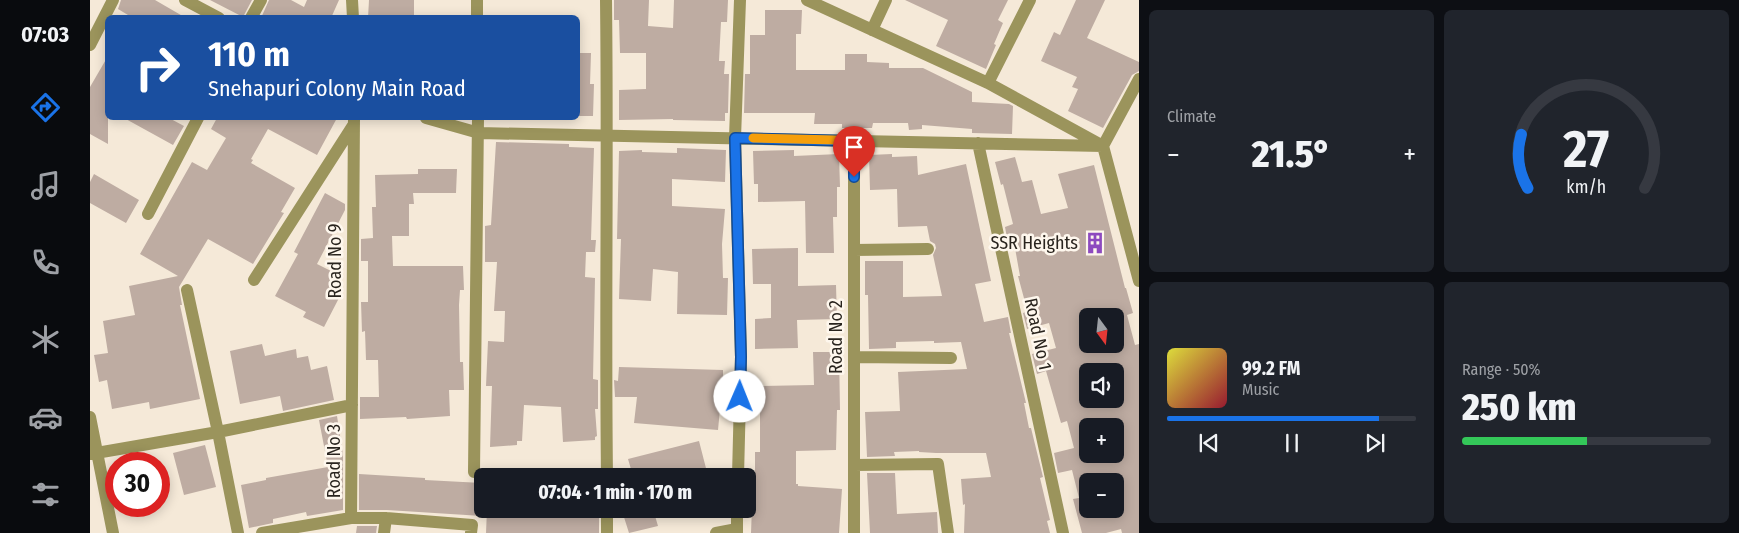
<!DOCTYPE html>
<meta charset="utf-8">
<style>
:root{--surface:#171b24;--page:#20242c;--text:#f1f3f6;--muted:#9ea1a6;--line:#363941;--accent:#1a73e8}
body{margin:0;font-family:"Fira Sans Condensed",sans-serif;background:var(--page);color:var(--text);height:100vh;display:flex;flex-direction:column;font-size:19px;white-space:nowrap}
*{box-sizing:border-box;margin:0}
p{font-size:16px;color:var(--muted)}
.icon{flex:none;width:28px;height:28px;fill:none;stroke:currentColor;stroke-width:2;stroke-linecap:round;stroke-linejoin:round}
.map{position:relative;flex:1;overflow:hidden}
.side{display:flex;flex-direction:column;gap:10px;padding:10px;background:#0d0f14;width:600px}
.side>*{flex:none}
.guide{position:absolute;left:15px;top:15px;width:475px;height:105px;border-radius:8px;box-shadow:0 2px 12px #0003;background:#1a4fa0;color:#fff;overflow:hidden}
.needle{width:32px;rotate:165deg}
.tools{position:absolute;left:989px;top:308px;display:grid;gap:10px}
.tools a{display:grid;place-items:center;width:45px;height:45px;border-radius:8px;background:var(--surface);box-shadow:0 2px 12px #0003;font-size:25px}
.speed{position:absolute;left:15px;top:452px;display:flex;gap:10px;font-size:25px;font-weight:700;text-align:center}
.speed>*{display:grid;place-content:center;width:65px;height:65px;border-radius:50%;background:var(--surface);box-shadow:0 2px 12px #0003;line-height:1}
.speed .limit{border:8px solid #d22;background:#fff;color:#111}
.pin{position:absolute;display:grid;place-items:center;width:42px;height:42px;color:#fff;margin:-51px -21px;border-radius:50% 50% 50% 0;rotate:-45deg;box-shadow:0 0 5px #0007}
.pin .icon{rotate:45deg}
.me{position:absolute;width:55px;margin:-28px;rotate:1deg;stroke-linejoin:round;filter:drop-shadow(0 0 4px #0008)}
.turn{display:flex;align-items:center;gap:18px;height:105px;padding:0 20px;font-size:22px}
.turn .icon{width:65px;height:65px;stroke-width:2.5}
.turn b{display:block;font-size:35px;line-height:42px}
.big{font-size:38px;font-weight:800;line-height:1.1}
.side .card{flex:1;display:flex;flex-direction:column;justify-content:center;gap:8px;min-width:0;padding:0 18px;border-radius:8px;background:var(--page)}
.side .dial{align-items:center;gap:0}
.dial svg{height:130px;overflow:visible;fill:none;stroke:var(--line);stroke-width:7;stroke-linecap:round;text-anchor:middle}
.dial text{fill:var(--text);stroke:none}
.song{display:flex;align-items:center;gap:15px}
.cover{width:60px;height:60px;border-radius:8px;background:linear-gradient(135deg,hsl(60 70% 55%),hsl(350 70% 35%))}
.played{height:5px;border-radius:2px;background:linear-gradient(90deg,var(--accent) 85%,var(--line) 85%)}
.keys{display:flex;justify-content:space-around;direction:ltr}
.heat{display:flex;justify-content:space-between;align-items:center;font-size:28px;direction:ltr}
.charge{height:8px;border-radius:4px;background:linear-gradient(90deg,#34c759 50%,var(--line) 0)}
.side .tiles{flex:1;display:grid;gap:10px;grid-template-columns:repeat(2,1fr)}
.trip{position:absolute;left:384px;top:468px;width:282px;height:50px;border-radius:8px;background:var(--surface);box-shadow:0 2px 12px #0003;font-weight:800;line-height:50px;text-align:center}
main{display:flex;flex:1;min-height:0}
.dock{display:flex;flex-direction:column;width:90px;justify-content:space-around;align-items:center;background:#090b0e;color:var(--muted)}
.dock .icon{width:35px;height:35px}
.dock .selected{color:var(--accent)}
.dock b{font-size:22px;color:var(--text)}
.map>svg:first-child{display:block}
.building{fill:#beaca2;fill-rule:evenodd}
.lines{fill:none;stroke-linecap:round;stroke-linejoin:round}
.street{stroke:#9b945c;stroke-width:12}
.route-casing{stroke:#114b97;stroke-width:12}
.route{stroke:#1a73e8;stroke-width:9}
.slow{stroke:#f59e0b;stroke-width:9}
.labels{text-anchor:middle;stroke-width:5;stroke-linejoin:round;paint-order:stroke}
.poi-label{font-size:18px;fill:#29241e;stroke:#fef7ed;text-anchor:end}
.street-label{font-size:18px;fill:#29241e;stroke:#fef7ed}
</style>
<main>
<nav class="dock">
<b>07:03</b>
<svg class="icon selected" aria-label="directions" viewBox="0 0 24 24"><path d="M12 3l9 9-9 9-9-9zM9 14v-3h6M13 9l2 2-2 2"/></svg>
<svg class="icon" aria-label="music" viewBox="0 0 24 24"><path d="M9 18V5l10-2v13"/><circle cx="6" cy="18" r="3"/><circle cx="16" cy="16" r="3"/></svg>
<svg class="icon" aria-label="phone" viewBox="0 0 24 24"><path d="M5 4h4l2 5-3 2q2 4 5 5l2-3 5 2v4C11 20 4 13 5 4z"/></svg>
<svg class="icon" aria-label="climate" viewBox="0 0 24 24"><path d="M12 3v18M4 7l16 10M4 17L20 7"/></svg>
<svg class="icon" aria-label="car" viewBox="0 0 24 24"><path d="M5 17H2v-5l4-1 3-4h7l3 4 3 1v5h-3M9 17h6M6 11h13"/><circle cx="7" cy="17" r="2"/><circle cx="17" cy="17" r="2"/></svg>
<svg class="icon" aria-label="filters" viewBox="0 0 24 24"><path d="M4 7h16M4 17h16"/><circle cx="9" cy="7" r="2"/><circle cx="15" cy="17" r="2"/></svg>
</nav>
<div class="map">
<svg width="1049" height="533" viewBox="0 0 1049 533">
<rect width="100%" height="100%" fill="#f5e9d8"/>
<path class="building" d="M31,0H65L96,18H43L28,9Z
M120,0H162L153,17Z
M179,0H201L214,7L217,0H249L241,18H171Z
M279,0H324V18H278Z
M524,0H559L558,26L583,28L584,0H638L637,22H631L629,61H635L634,74H639L638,113H635V121L583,120V119L529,120V90L556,89V53H530L529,20H524Z
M815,0H918L908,20L913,23L904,44L906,45L896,69L846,46L858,20Z
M986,0H1015L997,38L1049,62V71L1042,75L1013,128L978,111L988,89L982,87L987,77L951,61L964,32L970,35Z
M675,10H712L711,34H706V70H755V54H777V62L799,63V68H833L882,92V102L919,104L923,106L922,134L882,133V129L832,125V129L819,130L818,123H783L782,128H752V124H724L725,113H654L655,74H660V35H675Z
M488,53H501L500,84H504L503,116H488Z
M18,56V144L0,134V87Z
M34,118H79L94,126L83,145Z
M127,118H247L227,155L178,129L161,159L163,160L161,163L205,188L191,212L194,213L163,264L118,239L89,287L92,305H90L110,399L60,409L59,402L22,409L17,380L9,382L4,355L18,353L13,321L45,315L39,286L88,276L50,254L102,162L117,170L136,138L121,129Z
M406,142L479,144V147L504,148L501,240H506L505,252H496L495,277L505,278L503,379L508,380V409H505L507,436L505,437V440L473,442L471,407L434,405L432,441H427V445L400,447L402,386H396L398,341L414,342L415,311H404L407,262H395V226L401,225Z
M587,148L636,150L635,182L582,179V206L635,209L632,244L633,278H638L637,315L587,314L588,272L563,269L561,301L529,299L531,239H527L529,151L552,150V152L587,153Z
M704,150V156L749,154L750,187H747V217H743L744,253H716L715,201L668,202V184H664L663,151Z
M802,154V157L827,156L828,175L876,164L901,281L885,284L894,322L918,317L921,333H919L936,403H934L939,428H941L953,477L950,478L960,520L957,521L960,533H874L875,504L873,505L871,479L901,477L896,453H846L829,452V451L804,452L805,456L777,457L775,412L810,411L808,372L877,369L871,342L844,343V341L806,342V348L779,349L778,295H775V261H813V297L852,296L843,255L846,248L845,244L840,241L837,226L808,227L807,189L780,190L779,155Z
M925,157L932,182L942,180L951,214L978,208L968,174L1004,165L1035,288H1036L1043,313L1037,315L1045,345L1049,344V533H1032L1031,529L1016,533H992L983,499L989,498L982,470L968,473L964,453L984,448L977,421L971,423L956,371L947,374L942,354L966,348L959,323L937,329L933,313L936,312L934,302H935L928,276H930L923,237L917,238L915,227L923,224L913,184L911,185L905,162ZM998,316H1025V344H998ZM998,371H1025V399H998ZM998,426H1025V454H998ZM998,481H1025V509H998Z
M328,169H367L366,193H323L324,204H319V236H302L303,266H373L374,290H370L369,305L370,362H373L374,390H359L360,416L317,419L316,417L270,419V397H289L288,360H276L275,331L272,332L271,302H278V261H271V239L283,238L282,207H286L285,175L328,174Z
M4,174L49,200L36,223L0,203V182Z
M235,193L255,204V210L227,264L249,275L240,293L249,298L234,327L213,317L216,312L185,296L208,254L204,252Z
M708,248V286L746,285L747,319L707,320L708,348L665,349V319L681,318V284H663L662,249Z
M172,344L175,356L206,349L207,358L218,356L221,370L237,366L244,400L193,411L190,396L150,404L140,351Z
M723,352H749L750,410H747L746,450L706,451V484H708V486L752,489L749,533H661L662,507H665V452H670V386L724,385Z
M529,367L633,370V398H631L628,430L544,423L547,397H525L524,380L528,381Z
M247,416L253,455V510L217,516L216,512L183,519V523L159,528L151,485L176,480V478L238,467L229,420Z
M609,441L618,476H596V473L584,476H543L538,459Z
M115,445L126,487L94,495L83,453Z
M777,473H805L807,514L847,512L848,533H780Z
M269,474L335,478V480L392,483V516L297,510H269Z
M397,509H509V533H396Z
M552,509H563L568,526L539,533L533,514Z
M267,526H287L286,533H266Z"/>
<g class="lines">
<path class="street" d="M95,0L129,18
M262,0L263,18
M387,0V18
M516,0C518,159 515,317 517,476
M717,0L898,83L1013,146L1049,281
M161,18L171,0
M782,30L796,0
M0,45L23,0
M898,83L940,0
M336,118L389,133L1013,146
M764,141V533
M888,143L973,533
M1013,146L1049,79
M58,214L108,118
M764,250L838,249
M164,280L264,124
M97,290L128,432L148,533
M764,357L861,358
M0,417L23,533
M0,454L128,432L262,405
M764,465L848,464L858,533
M384,472L388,118
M648,476L651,357L645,138L650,0
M517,509V533
M261,518L264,118
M172,533L261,518H296L382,525L381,533
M294,533L296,518
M626,533L647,529
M647,533V509"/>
</g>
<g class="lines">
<g class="route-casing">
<path id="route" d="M650,397L651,357L645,138L764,141V177"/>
</g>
<use href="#route" class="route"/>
<path class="slow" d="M663,138L746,140"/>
</g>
<defs>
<g id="building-bare" transform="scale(1.725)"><path d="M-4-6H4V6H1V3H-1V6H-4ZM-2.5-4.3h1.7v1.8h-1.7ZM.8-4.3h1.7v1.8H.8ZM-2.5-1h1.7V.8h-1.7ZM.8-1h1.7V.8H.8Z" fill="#8d4abf" stroke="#fef7ed" stroke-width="2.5" paint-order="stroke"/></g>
</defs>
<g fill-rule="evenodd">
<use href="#building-bare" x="1005" y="243"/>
</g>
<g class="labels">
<g class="poi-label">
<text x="988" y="249">SSR Heights</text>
</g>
<g class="street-label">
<text transform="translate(245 261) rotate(-90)" y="6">Road No 9</text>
<text transform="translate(948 334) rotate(78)" y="6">Road No 1</text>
<text transform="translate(746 337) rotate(-90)" y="6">Road No 2</text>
<text transform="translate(244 461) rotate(-90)" y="6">Road No 3</text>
</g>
</g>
</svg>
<div class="tools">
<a><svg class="needle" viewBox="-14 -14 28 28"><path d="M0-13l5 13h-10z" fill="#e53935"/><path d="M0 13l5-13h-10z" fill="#9ea1a6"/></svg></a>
<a><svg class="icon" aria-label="sound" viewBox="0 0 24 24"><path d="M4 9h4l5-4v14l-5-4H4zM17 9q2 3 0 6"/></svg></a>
<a>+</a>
<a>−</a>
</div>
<div class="speed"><div class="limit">30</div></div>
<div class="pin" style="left:764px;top:177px;background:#d93025"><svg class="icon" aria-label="arrive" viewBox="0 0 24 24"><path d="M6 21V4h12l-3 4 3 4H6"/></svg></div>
<svg class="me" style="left:650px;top:397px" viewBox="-20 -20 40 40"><circle r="19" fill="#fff"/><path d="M0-13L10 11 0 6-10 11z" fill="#1a73e8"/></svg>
<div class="trip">07:04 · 1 min · 170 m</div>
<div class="guide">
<div class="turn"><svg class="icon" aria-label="right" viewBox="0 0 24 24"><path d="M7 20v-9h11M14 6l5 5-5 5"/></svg><div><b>110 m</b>Snehapuri Colony Main Road</div></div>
</div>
</div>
<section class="side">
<div class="tiles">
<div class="card"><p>Climate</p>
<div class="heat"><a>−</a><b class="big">21.5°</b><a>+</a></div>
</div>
<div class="card dial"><svg viewBox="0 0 100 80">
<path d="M14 69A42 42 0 1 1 86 69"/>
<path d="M14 69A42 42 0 0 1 10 36" stroke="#1a73e8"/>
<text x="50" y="56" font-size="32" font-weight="700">27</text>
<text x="50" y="72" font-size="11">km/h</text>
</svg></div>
<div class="card">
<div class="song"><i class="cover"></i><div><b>99.2 FM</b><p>Music</p></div></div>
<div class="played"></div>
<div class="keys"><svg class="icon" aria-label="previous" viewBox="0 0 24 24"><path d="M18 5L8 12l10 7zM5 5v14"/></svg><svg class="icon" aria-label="pause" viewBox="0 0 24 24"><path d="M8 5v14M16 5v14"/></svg><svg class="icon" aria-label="next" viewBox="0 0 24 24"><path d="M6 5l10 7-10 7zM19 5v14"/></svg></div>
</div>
<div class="card"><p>Range · 50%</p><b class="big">250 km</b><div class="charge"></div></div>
</div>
</section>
</main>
